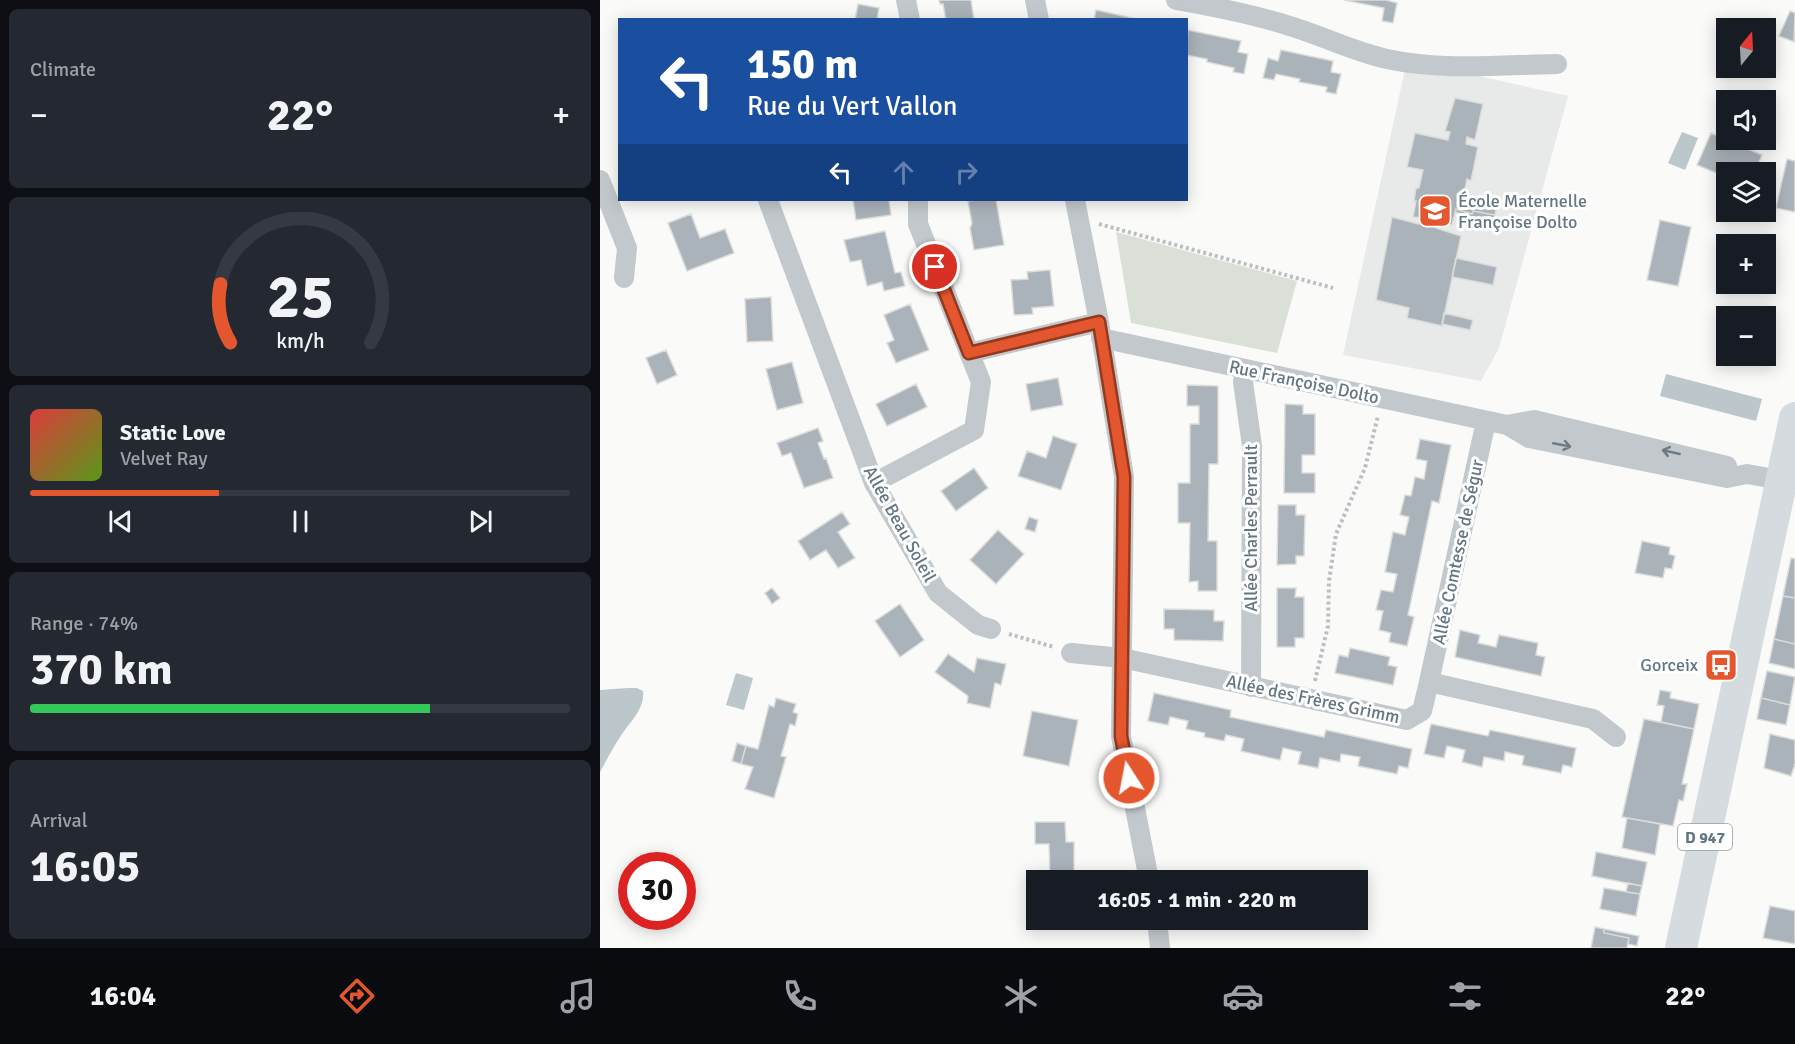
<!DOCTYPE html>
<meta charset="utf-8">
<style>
:root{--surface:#171b24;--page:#242831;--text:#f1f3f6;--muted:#9ea1a6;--line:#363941;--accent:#e4572e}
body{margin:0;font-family:Signika,sans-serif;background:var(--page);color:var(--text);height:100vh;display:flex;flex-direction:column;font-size:22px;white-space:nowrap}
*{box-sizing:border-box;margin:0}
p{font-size:20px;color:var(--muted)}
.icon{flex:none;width:33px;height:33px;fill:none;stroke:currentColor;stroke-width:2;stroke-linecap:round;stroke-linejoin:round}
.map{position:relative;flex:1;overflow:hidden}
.drawer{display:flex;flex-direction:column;gap:9px;padding:9px;background:#0d0f14;width:600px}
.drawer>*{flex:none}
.top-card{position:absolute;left:18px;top:18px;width:570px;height:183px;border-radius:0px;box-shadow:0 3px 15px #0003;background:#1a4fa0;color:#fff;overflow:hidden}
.needle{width:39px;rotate:18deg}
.controls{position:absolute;left:1116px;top:18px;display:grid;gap:12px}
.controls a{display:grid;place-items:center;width:60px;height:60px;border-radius:0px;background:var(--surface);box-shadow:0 3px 15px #0003;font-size:30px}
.speed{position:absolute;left:18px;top:852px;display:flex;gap:12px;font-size:30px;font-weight:700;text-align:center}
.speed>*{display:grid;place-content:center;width:78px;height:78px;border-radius:50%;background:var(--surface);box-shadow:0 3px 15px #0003;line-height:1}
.speed .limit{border:9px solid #d22;background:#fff;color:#111}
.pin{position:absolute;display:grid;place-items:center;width:51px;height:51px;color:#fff;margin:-26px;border:3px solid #fff;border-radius:50%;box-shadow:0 2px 6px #0007}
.me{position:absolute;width:66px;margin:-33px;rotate:349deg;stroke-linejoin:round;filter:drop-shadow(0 0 4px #0008)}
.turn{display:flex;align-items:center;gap:21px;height:126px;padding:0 30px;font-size:27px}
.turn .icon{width:78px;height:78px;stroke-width:2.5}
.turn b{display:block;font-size:42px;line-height:51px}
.lanes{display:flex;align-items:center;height:57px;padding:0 30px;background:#0003;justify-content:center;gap:30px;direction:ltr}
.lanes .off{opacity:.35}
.big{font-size:45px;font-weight:800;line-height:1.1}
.drawer .card{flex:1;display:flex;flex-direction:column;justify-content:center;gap:9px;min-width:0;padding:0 21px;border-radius:9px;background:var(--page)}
.drawer .dial{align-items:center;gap:0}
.dial svg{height:156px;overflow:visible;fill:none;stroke:var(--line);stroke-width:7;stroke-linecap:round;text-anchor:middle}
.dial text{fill:var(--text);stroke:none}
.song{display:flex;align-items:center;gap:18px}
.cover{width:72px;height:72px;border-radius:9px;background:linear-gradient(135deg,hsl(0 70% 55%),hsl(90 70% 35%))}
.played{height:6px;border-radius:3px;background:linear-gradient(90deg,var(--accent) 35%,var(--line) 35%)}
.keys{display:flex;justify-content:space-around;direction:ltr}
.heat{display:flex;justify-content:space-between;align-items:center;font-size:33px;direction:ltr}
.charge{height:9px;border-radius:4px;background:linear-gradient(90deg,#34c759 74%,var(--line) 0)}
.trip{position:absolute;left:426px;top:870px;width:342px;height:60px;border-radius:0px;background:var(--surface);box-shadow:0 3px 15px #0003;font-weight:800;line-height:60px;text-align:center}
.tab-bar{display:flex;height:96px;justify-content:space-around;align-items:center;background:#090b0e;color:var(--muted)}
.tab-bar .icon{width:42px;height:42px}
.tab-bar .selected{color:var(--accent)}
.tab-bar b{font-size:27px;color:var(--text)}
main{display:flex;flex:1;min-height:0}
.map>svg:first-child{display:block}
.built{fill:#e8e9e9}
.green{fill:#dadfd7}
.water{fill:#bbc7cb}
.building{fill:#aab3b9;stroke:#dcdcda;stroke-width:1.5}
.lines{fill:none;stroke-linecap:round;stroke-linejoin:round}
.path{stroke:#bbbfc2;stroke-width:4;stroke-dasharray:3 3;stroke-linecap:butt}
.street{stroke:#c3c8cc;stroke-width:20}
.primary{stroke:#d6dbdf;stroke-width:32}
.oneway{stroke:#6a7a87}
.route-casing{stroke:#94391e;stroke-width:15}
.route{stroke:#e4572e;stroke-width:10}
.labels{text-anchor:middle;stroke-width:6;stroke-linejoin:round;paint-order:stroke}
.shield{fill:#fff;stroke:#939fa8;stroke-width:1.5}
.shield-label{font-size:16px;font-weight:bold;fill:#657683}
.poi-label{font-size:18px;fill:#657683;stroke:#fff;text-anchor:start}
.street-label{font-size:18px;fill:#657683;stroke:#fff}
</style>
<main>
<section class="drawer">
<div class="card"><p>Climate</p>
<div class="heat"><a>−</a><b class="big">22°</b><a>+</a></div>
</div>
<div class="card dial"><svg viewBox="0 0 100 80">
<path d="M14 69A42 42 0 1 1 86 69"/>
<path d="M14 69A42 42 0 0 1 9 39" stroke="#e4572e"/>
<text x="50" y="56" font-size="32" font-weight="700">25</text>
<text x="50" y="72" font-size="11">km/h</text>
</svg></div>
<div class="card">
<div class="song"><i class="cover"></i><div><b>Static Love</b><p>Velvet Ray</p></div></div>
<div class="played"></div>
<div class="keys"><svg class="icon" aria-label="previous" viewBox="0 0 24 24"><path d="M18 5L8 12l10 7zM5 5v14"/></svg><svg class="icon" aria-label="pause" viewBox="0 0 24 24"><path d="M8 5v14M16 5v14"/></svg><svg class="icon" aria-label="next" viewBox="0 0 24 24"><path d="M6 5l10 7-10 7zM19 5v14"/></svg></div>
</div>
<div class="card"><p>Range · 74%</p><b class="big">370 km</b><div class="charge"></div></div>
<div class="card"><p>Arrival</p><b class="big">16:05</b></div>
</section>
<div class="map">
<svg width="1195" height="948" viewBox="0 0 1195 948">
<rect width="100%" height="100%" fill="#fafaf8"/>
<path class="built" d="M807,60L968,96L899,348L881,381L743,355Z"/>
<path class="green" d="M516,232L697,281L677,353L531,323Z"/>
<path class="water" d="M1082,132L1098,138L1085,170L1068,163Z
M1066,374L1162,399L1156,421L1060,396Z
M136,673L153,678L144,710L126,705Z
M28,688H37L43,691C45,708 31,721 22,734C14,746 7,759 0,772V690Z"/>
<path class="building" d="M339,0H371L374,20H346L343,4H340Z
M744,0H786L797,3L793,23L782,21L784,8Z
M258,4L279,8L277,20H255Z
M496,10L541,20H494Z
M1190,11L1195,13L1194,42L1179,36Z
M588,30L641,41L638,52L648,54L644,74L633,72L634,68L607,62V59L586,55Z
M681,50L733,61L731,72L741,74L736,94L726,92L727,87L699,82L700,79L676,74L674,80L663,78L668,58L678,61Z
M855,98L883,104L875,140L867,137L866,144L878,147L871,181L867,179L863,198L897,205L895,215L873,211L872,214L856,209L852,225L837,222L836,228L861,236L842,326L807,318L809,308L776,300L792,217L819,224L820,218L813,217L816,201H814L816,188H819L823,170L807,167L815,133L848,140L850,132L845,131Z
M1111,133L1162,155L1155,172H1126V177L1097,165Z
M1187,159L1195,161V212L1176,208Z
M253,200H289L291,215L256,220Z
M378,200H396L404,245L374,250L370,228L372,224L368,201Z
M856,209L872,214L873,211L895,215L893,227L855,212Z
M91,214L100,238L125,229L134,253L87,271L68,223Z
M1060,220L1091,227L1078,286L1047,280Z
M285,231L295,273L301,272L305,286L284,291L282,282L267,286L261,260L250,262L244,240Z
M856,258L897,267L893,285L852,277Z
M450,270L454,306L432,308L433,314L414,315L411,280L428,279L427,272Z
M171,297L173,341L147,342L145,299Z
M310,304L329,350L296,363L287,343L294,340L284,315Z
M844,313L873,320L870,330L842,324Z
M66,350L77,375L57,384L46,358Z
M192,362L203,403L177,410L166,369Z
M458,378L463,405L431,411L426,384Z
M316,384L327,407L287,426L276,404Z
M587,385L618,386V464H609L608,541H617V591H598V581L589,582L590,523H578V483H590V424H599V406H587Z
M685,404L703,405V414H715V455H702V473H715V493H684Z
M218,428L223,441L218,443L224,459L226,458L233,478L204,488L191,453L182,456L177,443Z
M453,436L477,444L461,490L418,476L427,451L446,458Z
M820,439L851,445L839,503L832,501L808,615L814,617L807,646L789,642L791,633L779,630L783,611L776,610L781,590L793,592L797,574L785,572L793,532L805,535L809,517L800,515L805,495L811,496L815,477L824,479L827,461L816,459Z
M374,468L388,488L356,511L341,491Z
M678,505H696V515H705L704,556H696V564L677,565Z
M242,512L250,524L238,532L255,558L238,568L226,550L210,560L198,541Z
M429,517L438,520L435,532L425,529Z
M398,530L424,554L396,584L370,560Z
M1042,541L1070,547L1069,554L1075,556L1072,569L1065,568L1063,578L1035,573Z
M1191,558L1195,559V598L1183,596Z
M172,588L180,598L172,604L165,593Z
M677,588H696L695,597H704V638H695V647H677Z
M1183,596L1195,598V644L1174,639Z
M300,604L324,640L300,657L275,621Z
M564,609L614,610V621H624L623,641L574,640V629H564Z
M860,630L880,635L878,643L896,647L899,635L938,643L936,655L945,657L941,676L855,657Z
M1174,639L1195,644V669L1169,663Z
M750,648L790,657L788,665L797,667L793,685L735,673L739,655L748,657Z
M348,654L374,672L377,658L406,664L401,685L395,683L390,708L367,703L368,696L335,672Z
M1167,671L1195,677L1190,705L1161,698Z
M1060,690L1071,692L1070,698L1099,704L1094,729L1061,722L1064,706L1057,705Z
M554,693L631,710L630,717L724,737L726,730L812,749L808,768L799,766L797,774L758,766L760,757L741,754L740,762L720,758L718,768L698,764L701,752L683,748L680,760L641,751L644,739L626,735L624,741L604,737L605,733L586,729L588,721L570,717L568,725L548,721Z
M176,698L196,704L193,712L198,714L195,726L190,724L181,756L186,757L174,798L145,789L153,767L141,764L146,746L158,749L169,705L174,707Z
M1161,698L1190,705L1186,725L1157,719Z
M432,711L478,720L469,766L423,756Z
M1044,719L1094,729L1082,784H1087L1083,801L1079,800L1073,826L1022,817Z
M831,724L888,736L890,730L976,748L972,767L963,765L961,773L922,765L924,756L905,752L904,761L884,757L882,767L862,762L865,750L847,746L844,758L824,754Z
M1170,734L1195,740V764L1191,776L1164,768Z
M137,743L146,746L141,764L132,761Z
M1027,818L1060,824L1055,855L1022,848Z
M435,822H465L466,842H474V880H450L449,844H435Z
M996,852L1047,862L1042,886L992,876Z
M1028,883L1042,886L1040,894L1026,892Z
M1004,888L1040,894L1036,916L1000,909Z
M1170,906L1195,911V944L1163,938Z
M995,927L1004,929V933L1029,938L1027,948H991Z
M1004,929L1039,936L1037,946L1028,944L1029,938L1004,933Z"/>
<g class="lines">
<path class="path" d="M499,224L733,288
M409,634L454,647
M715,681L728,626L729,581L736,534L765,468L778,416"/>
<path class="street" d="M306,0L310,20
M435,0L439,20
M576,0C616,7 657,15 696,28C727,38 756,52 787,59C842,71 901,65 957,64
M0,180L27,248L24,278
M168,200L274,483L338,593L378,625L391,629
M475,200L499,322L524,477L521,736L549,880
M501,338L907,425L929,438L1127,478L1147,474L1192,482
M369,353L499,322
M646,370L643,382L652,446L651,687
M907,425L934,420L1127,466
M274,483L374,430L381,382L318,224V200
M471,653L522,658L807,720L822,711L829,682L993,719L1016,737
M829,682L886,421
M557,920L560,948"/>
<path class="primary" d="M1081,948L1195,418"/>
</g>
<defs><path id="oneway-shaft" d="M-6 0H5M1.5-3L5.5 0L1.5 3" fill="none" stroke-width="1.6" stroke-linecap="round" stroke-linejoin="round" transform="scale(1.5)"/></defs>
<g class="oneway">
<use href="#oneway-shaft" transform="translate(962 445) rotate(11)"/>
<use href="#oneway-shaft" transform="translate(1071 452) rotate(-167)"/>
</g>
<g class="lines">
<g class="route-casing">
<path id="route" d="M335,267L369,353L499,322L524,477L521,736L529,778"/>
</g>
<use href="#route" class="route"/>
</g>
<defs>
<g id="school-square" transform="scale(1.725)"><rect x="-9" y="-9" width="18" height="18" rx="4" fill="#e4572e" stroke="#fff"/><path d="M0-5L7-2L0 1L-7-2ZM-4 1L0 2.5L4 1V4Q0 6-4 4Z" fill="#fff"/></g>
<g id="bus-square" transform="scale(1.725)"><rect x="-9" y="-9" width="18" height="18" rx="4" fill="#e4572e" stroke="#fff"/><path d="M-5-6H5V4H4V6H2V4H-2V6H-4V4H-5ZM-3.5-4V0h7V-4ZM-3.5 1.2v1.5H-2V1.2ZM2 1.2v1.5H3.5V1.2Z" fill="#fff"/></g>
</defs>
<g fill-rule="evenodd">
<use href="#school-square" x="835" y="211"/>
<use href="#bus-square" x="1121" y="665"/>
</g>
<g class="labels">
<rect class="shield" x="1078" y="824" width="54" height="26" rx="4.5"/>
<g class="shield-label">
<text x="1105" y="843">D 947</text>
</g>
<g class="poi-label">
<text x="858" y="207">École Maternelle<tspan x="858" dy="21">Françoise Dolto</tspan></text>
<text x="1098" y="671" text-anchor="end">Gorceix</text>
</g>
<g class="street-label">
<text transform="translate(704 382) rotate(12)" y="6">Rue Françoise Dolto</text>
<text transform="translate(300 524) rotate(61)" y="6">Allée Beau Soleil</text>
<text transform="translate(651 528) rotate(-90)" y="6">Allée Charles Perrault</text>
<text transform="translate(858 552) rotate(-78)" y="6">Allée Comtesse de Ségur</text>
<text transform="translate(713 699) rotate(12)" y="6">Allée des Frères Grimm</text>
</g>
</g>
</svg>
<div class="controls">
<a><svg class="needle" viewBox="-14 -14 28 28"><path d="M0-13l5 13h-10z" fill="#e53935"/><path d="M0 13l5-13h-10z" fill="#9ea1a6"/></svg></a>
<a><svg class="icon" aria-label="sound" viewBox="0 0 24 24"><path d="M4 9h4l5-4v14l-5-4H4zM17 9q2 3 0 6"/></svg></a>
<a><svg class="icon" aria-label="layers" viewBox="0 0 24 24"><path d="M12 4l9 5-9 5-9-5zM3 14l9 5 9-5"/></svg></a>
<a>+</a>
<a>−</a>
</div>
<div class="speed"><div class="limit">30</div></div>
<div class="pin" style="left:335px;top:267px;background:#d93025"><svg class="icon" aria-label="arrive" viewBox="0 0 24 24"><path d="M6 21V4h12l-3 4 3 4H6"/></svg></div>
<svg class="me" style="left:529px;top:778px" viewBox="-20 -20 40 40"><circle r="17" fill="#e4572e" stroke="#fff" stroke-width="3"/><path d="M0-11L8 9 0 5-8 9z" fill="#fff"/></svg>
<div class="trip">16:05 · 1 min · 220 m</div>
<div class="top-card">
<div class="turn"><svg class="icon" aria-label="left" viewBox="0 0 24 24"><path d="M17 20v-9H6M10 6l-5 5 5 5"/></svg><div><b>150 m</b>Rue du Vert Vallon</div></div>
<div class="lanes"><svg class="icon" aria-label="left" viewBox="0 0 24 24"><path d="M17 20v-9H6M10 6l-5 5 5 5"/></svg><svg class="icon off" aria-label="ahead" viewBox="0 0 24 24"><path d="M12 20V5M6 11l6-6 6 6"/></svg><svg class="icon off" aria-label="right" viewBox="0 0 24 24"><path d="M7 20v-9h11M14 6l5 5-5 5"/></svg></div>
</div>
</div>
</main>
<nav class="tab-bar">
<b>16:04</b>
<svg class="icon selected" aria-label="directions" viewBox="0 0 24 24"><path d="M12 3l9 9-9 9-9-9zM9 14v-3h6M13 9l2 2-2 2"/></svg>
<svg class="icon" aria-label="music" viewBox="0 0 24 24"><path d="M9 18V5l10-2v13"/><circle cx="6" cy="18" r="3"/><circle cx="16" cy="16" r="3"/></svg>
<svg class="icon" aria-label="phone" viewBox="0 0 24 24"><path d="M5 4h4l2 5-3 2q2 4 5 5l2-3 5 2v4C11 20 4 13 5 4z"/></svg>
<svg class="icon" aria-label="climate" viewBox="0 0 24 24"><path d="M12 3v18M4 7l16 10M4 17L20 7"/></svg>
<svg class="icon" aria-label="car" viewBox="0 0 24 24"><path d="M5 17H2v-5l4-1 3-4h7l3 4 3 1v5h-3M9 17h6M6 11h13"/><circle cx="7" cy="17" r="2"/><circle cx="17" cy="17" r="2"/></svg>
<svg class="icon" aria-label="filters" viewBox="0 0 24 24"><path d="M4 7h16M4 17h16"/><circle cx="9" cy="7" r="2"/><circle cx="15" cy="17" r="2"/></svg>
<b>22°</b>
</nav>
